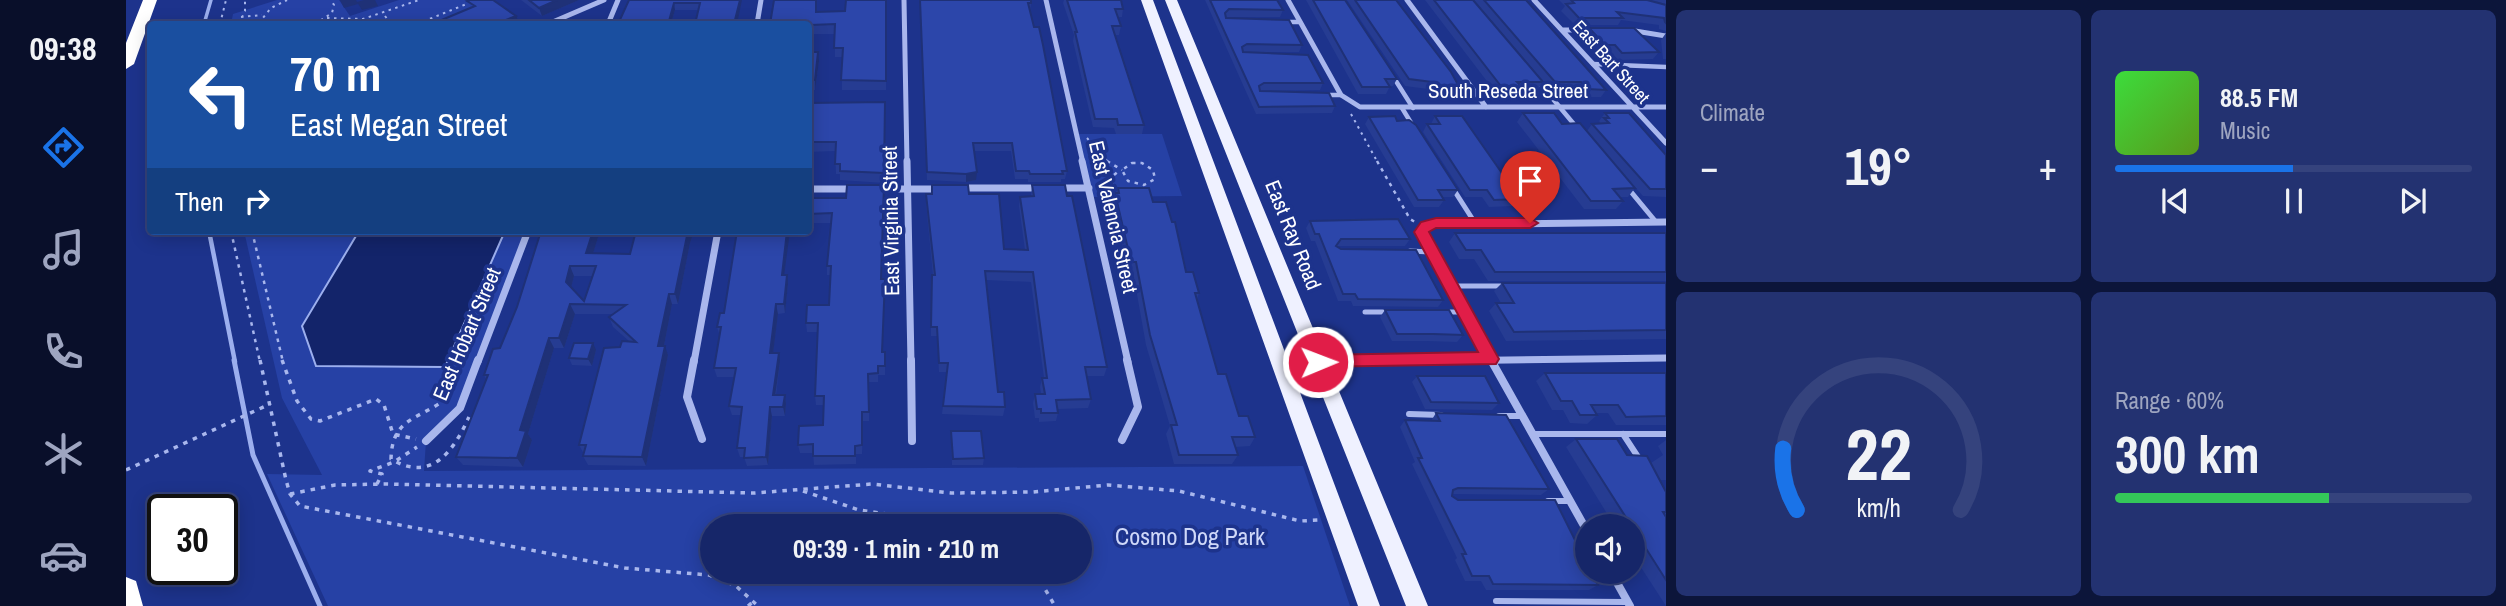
<!DOCTYPE html>
<meta charset="utf-8">
<style>
:root{--surface:#162669;--page:#233271;--text:#f1f3f6;--muted:#9ea5c0;--line:#35437d;--accent:#1a73e8}
body{margin:0;font-family:"Archivo Narrow",sans-serif;background:var(--page);color:var(--text);height:100vh;display:flex;flex-direction:column;font-size:26px;white-space:nowrap}
*{box-sizing:border-box;margin:0}
p{font-size:23px;color:var(--muted)}
.icon{flex:none;width:38px;height:38px;fill:none;stroke:currentColor;stroke-width:2;stroke-linecap:round;stroke-linejoin:round}
.map{position:relative;flex:1;overflow:hidden}
.details{display:flex;flex-direction:column;gap:10px;padding:10px;background:#0c153a;width:840px}
.details>*{flex:none}
.hud{position:absolute;left:21px;top:21px;width:665px;height:214px;border-radius:7px;box-shadow:0 4px 18px #0003,0 0 0 2px var(--line);background:#1a4fa0;color:#fff;overflow:hidden}
.buttons{position:absolute;left:1449px;top:514px;display:grid;gap:14px}
.buttons a{display:grid;place-items:center;width:70px;height:70px;border-radius:50%;background:var(--surface);box-shadow:0 4px 18px #0003,0 0 0 2px var(--line);font-size:35px}
.speed{position:absolute;left:21px;top:494px;display:flex;gap:14px;font-size:35px;font-weight:700;text-align:center}
.speed>*{display:grid;place-content:center;width:91px;height:91px;border-radius:50%;background:var(--surface);box-shadow:0 4px 18px #0003,0 0 0 2px var(--line);line-height:1}
.speed .limit{border:4px solid #111;border-radius:10px;background:#fff;color:#111}
.pin{position:absolute;display:grid;place-items:center;width:60px;height:60px;color:#fff;margin:-72px -30px;border-radius:50% 50% 50% 0;rotate:-45deg;box-shadow:0 0 7px #0007}
.pin .icon{rotate:45deg}
.me{position:absolute;width:77px;margin:-38px;rotate:89deg;stroke-linejoin:round;filter:drop-shadow(0 0 5px #0008)}
.turn{display:flex;align-items:center;gap:24px;height:147px;padding:0 28px;font-size:32px}
.turn .icon{width:91px;height:91px;stroke-width:2.5}
.turn b{display:block;font-size:49px;line-height:60px}
.then{display:flex;align-items:center;height:66px;padding:0 28px;background:#0003;gap:14px;font-size:26px}
.big{font-size:52px;font-weight:700;line-height:1.1}
.details .tile{flex:1;display:flex;flex-direction:column;justify-content:center;gap:10px;min-width:0;padding:0 24px;border-radius:10px;background:var(--page)}
.details .dial{align-items:center;gap:0}
.dial svg{height:182px;overflow:visible;fill:none;stroke:var(--line);stroke-width:7;stroke-linecap:round;text-anchor:middle}
.dial text{fill:var(--text);stroke:none}
.song{display:flex;align-items:center;gap:21px}
.cover{width:84px;height:84px;border-radius:10px;background:linear-gradient(135deg,hsl(120 70% 55%),hsl(90 70% 35%))}
.played{height:7px;border-radius:4px;background:linear-gradient(90deg,var(--accent) 50%,var(--line) 50%)}
.keys{display:flex;justify-content:space-around;direction:ltr}
.heat{display:flex;justify-content:space-between;align-items:center;font-size:38px;direction:ltr}
.charge{height:10px;border-radius:5px;background:linear-gradient(90deg,#34c759 60%,var(--line) 0)}
.details .tiles{flex:1;display:grid;gap:10px;grid-template-columns:repeat(2,1fr)}
.trip{position:absolute;left:574px;top:514px;width:392px;height:70px;border-radius:35px;background:var(--surface);box-shadow:0 4px 18px #0003,0 0 0 2px var(--line);font-weight:700;line-height:70px;text-align:center}
main{display:flex;flex:1;min-height:0}
.menu{display:flex;flex-direction:column;width:126px;justify-content:space-around;align-items:center;background:#090f2a;color:var(--muted)}
.menu .icon{width:49px;height:49px}
.menu .selected{color:var(--accent)}
.menu b{font-size:32px;color:var(--text)}
.map>svg:first-child{display:block}
.green{fill:#2641a5;fill-rule:evenodd}
.water{fill:#13246a;stroke:#9cafee;stroke-width:2}
.lines{fill:none;stroke-linecap:round;stroke-linejoin:round}
.stream-far2{stroke:#9cafee;stroke-width:3.5}
.stream-far1{stroke:#9cafee;stroke-width:4.5}
.stream{stroke:#9cafee;stroke-width:5}
.path-far2{stroke:#a9b7ed;stroke-width:2;stroke-dasharray:2.5 4.5;stroke-linecap:butt}
.path-far1{stroke:#a9b7ed;stroke-width:2.5;stroke-dasharray:3.5 5;stroke-linecap:butt}
.path{stroke:#a9b7ed;stroke-width:3.5;stroke-dasharray:4.5 6;stroke-linecap:butt}
.service-far2{stroke:#a9b7ed;stroke-width:4.5}
.service-far1{stroke:#a9b7ed;stroke-width:5}
.service{stroke:#a9b7ed;stroke-width:6}
.minor-far2{stroke:#a9b7ed;stroke-width:5}
.minor-far1{stroke:#a9b7ed;stroke-width:7}
.minor{stroke:#a9b7ed;stroke-width:8}
.primary{fill:#eff1ff;fill-rule:evenodd}
.motorway{fill:#fff;fill-rule:evenodd}
.wall{fill:#263c92;fill-rule:evenodd}
.shaded-wall{fill:#1f3177}
.building{fill:#2c46aa;stroke:#1f3177;stroke-width:2;fill-rule:evenodd}
.route{fill:#e11d48;stroke:#92132f;stroke-width:2}
.labels{text-anchor:middle;stroke-width:7;stroke-linejoin:round;paint-order:stroke}
.far-street-label{font-size:18px;fill:#fff;stroke:#1d338c}
.street-label{font-size:21px;fill:#fff;stroke:#1d338c}
.near-park-label{font-size:24px;fill:#cfd8f9;stroke:#1d338c}
</style>
<main>
<nav class="menu">
<b>09:38</b>
<svg class="icon selected" aria-label="directions" viewBox="0 0 24 24"><path d="M12 3l9 9-9 9-9-9zM9 14v-3h6M13 9l2 2-2 2"/></svg>
<svg class="icon" aria-label="music" viewBox="0 0 24 24"><path d="M9 18V5l10-2v13"/><circle cx="6" cy="18" r="3"/><circle cx="16" cy="16" r="3"/></svg>
<svg class="icon" aria-label="phone" viewBox="0 0 24 24"><path d="M5 4h4l2 5-3 2q2 4 5 5l2-3 5 2v4C11 20 4 13 5 4z"/></svg>
<svg class="icon" aria-label="climate" viewBox="0 0 24 24"><path d="M12 3v18M4 7l16 10M4 17L20 7"/></svg>
<svg class="icon" aria-label="car" viewBox="0 0 24 24"><path d="M5 17H2v-5l4-1 3-4h7l3 4 3 1v5h-3M9 17h6M6 11h13"/><circle cx="7" cy="17" r="2"/><circle cx="17" cy="17" r="2"/></svg>
</nav>
<div class="map">
<svg width="1540" height="606" viewBox="0 0 1540 606">
<rect width="100%" height="100%" fill="#1d338c"/>
<path class="green" d="M151,0H213L224,16L273,0H364L306,24H105L107,14Z
M951,134H1036L1056,196L965,197Z
M118,231H402L334,408L300,441L298,471L1177,466L1224,606H202L141,474L196,475L156,398ZM586,527H954V572H586Z"/>
<path class="water" d="M233,231H379L319,367L190,366L176,326Z"/>
<g class="lines">
<path class="stream-far2" d="M78,24L85,0"/>
<path class="stream-far1" d="M83,231L109,362"/>
<path class="stream" d="M108,360L127,455L194,606"/>
<path class="path-far2" d="M259,16L265,24
M115,17L136,15
M201,18L237,19L293,0
M94,24L100,0
M113,24L119,11V0
M137,24L136,19L145,8L161,0
M189,24L206,13L208,5L205,0
M192,24L214,22
M291,24L343,3
M1225,114L1252,163
M961,138L983,163"/>
<path class="path-far1" d="M981,161L996,170
M1251,161L1284,219L1289,222
M1006,163H1016L1027,170L1029,179L1018,185L1002,181L996,170Z
M975,192L985,190L988,175L994,170
M105,231L134,362
M126,231L157,362"/>
<path class="path" d="M134,360L160,480L164,494L174,506L499,568L583,575L610,586L632,606
M156,360L171,401L185,419L194,421L250,399L258,405L267,434L290,439
M321,398C293,420 266,417 265,459C305,483 327,452 343,417
M0,470L144,404
M251,484L256,474L244,471L268,462L291,447
M677,491L733,510L851,527
M164,494L209,485L260,484L628,493L746,484L825,493L907,492L982,485L1053,491L1174,521L1193,520
M909,572L929,606
M622,606L628,601"/>
<path class="service-far2" d="M1157,22H1174
M1467,64L1540,67
M1268,78L1287,108
M1411,80L1452,129
M1197,95H1215
M1276,108L1287,126"/>
<path class="service-far1" d="M1326,187L1349,223
M1501,187L1530,222
M1284,251L1304,252
M1323,286H1380
M1239,312H1263
M1319,312H1338"/>
<path class="service" d="M1283,414L1315,415
M1373,416H1397
M1407,434H1540
M1497,434L1514,460
M1422,501H1444
M1370,601L1501,602"/>
<path class="minor-far2" d="M778,0L781,163
M920,0L957,163
M1162,0L1215,95L1234,107H1540
M1281,0L1360,107
M1408,0L1540,143
M422,24L478,0
M482,24L492,0
M631,24L635,0
M1436,30H1470
M1503,30L1540,36"/>
<path class="minor-far1" d="M781,161L785,362
M956,161L1002,362
M834,188H913
M932,188H963
M682,189H727
M750,189H815
M352,362L402,231
M568,362L592,231
M1235,362L1540,358
M1366,362L1297,240L1295,232L1300,225L1540,222"/>
<path class="minor" d="M568,360L561,397L576,439
M785,360L786,441
M1365,360L1461,531
M1156,363L1370,360
M996,440L1012,407L1001,360
M300,441L334,408L352,360
M1485,572L1504,606"/>
<path class="primary" d="M1015,0H1027L1254,606H1232Z
M1039,0H1051L1302,606H1280Z"/>
<path class="motorway" d="M17,0H31L8,64L0,69V43Z
M0,577L10,581L17,606H0Z"/>
</g>
<path class="wall" d="M395,0H453L416,16Z
M503,0H616L573,10H549L545,24H492Z
M648,0H691V12L719,11L760,0V90H716V57H709V34H686L683,52H692L693,61L689,90H682V24Z
M794,0L905,3L904,11L941,171L939,179H935V182H902V179H889L885,151H848L850,180L840,182L801,180Z
M938,0H995L997,9L996,17H992L995,26L993,35H989L1018,125L1016,134H990L988,128L967,127L947,41L948,35L937,3Z
M1079,0H1151L1157,10L1154,17H1100L1176,45L1173,52H1117L1197,83L1194,90L1134,91L1209,106L1206,113L1130,114Z
M1180,0H1219L1271,79L1267,86H1264L1260,94H1232Z
M1221,0H1270L1335,90L1330,97H1312L1302,89L1279,86Z
M1299,0H1347L1417,82L1412,89H1397L1393,96L1373,97Z
M1348,0H1400L1480,90L1475,97H1456L1450,89H1424Z
M1433,0H1521L1540,5V31L1533,29V25L1495,20L1492,25H1449L1435,11L1439,6Z
M1525,0H1540V4Z
M1463,28L1533,52L1527,59L1491,60L1484,52H1474L1458,35Z
M1540,33V59H1537L1535,40Z
M759,102L758,183L714,180V174H710L709,151L682,152V103Z
M1397,113L1461,131L1466,124H1473L1474,122L1473,121L1479,113L1540,155V197L1517,196L1495,172L1509,188L1502,197H1494L1497,201L1490,209H1458L1391,122Z
M1309,116L1394,199L1388,206L1363,207L1356,197H1339L1297,132L1301,124H1305Z
M1243,117L1271,121L1332,190L1327,197H1316L1318,200L1313,207H1288L1239,124Z
M806,185L843,194L878,249L899,250L893,206L894,197H905L906,185L981,367L978,376H960L965,399L962,408L932,409V413L930,421L913,422V418H909L907,403L909,394H915L914,387L916,378H918L905,282L860,280L872,392L879,407L877,416L816,414L821,372H813L811,336H805V284L807,275L800,204V194H805Z
M992,188L1027,202L1060,272L1073,293L1071,299L1092,374L1113,416L1129,437L1124,446L1109,447L1112,455L1106,464H1048L1040,434L1044,426L1020,345L1007,272H1002L986,203Z
M682,198H720L755,279L757,352H759V375H752V382H743V421H737L736,454H730V464L688,465L687,453H674L672,445L697,425V405H690L689,396L691,332H681L680,323L703,305L705,275H701V266L705,223H682Z
M1184,221L1284,239L1279,246H1211L1317,300L1312,307L1227,306L1225,301H1212L1189,241H1185L1180,228Z
M474,231L467,253L504,254L510,231H568L564,243L552,304H546L538,346L542,355L520,466L462,465L457,456L458,454L453,445L494,347L503,341L487,327L483,317L487,314H449L438,348H428L402,434L406,440L397,467L337,465L330,457L360,379L358,375L374,348ZM448,276H467L458,301L445,288Z
M1329,233H1540V281H1362L1348,259H1333L1323,242Z
M659,275L662,284L659,313L652,314L647,353L654,362L650,395H659L660,404L659,416H646L642,465L621,466L618,457H614L611,448L615,415H606L603,406L608,377H591L588,368L594,336L591,327L598,313Z
M1376,283H1540V339L1380,341L1363,311L1370,303H1375L1368,291Z
M1259,310L1337,335L1331,342L1301,341H1266L1254,317Z
M470,350L466,366L446,365L443,358Z
M1419,373H1540V425H1490L1482,413H1470L1471,415L1461,424L1444,423L1437,410H1426L1410,381Z
M1291,376L1373,403L1366,410L1299,409L1286,382Z
M1310,413L1423,489L1415,495L1327,494L1326,496L1472,585L1463,590H1360L1355,581H1339L1329,560L1331,558L1286,464L1289,462L1274,427L1279,420L1305,421Z
M825,431L858,458L857,465H826Z
M1450,439L1525,463L1537,455L1532,446L1540,440V480H1534L1540,492V606L1507,555V527H1486L1488,525L1440,447Z"/>
<path class="shaded-wall" d="M214,0H230L232,4L218,8Z
M238,0H249L252,6L236,10L231,2Z
M431,0H453L416,16L413,8Z
M614,0H616L611,24H608Z
M548,3L549,10L545,24H544L543,21Z
M390,16L394,24H370Z
M685,25L686,34L682,56V41Z
M692,52L693,61L689,90V80Z
M851,172L850,180L840,182V174Z
M467,231H474L464,263L460,253Z
M562,231H568L564,243L552,304L549,294Z
M661,231H664L657,284L656,275Z
M444,266L448,276L444,292L440,282Z
M661,275L662,284L659,313L658,304Z
M543,294L546,304L536,356L532,346Z
M444,304L449,314L438,348L433,338Z
M650,304L652,314L646,362L644,353Z
M423,338L428,348L402,434L406,440L397,467L391,458L394,430Z
M467,343L470,350L466,366L462,359Z
M539,346L542,355L520,466L516,457Z
M653,353L654,362L648,403L647,395Z
M659,395L660,404L659,416L657,407Z
M644,407L646,416L642,465L640,457Z"/>
<path class="building" d="M344,0H367L390,16L370,24H296L303,22L306,24L349,6L341,1Z
M403,0H431L413,8Z
M503,0H614L608,24H569L574,3H548L543,21H538L537,24H492Z
M648,0H690V12L719,11L720,0H760V81L715,80L717,48H708L709,24L685,25L682,41V24H644Z
M794,0H905V3H902L908,27H913L917,45L941,171H936L937,174H904L903,171H890L886,143H847L851,172L840,174L801,172Z
M941,0H995L997,9H989L995,26H986L1018,125H992L991,119H969L949,32H951Z
M1084,0H1151L1157,10L1103,9L1099,13L1100,18L1163,20L1176,45L1121,44L1116,47L1117,52L1182,55L1197,83H1138L1133,86L1134,91L1203,93L1209,106L1133,107Z
M1187,0H1219L1271,79H1259L1264,87H1236Z
M1229,0H1270L1325,72L1335,90H1316L1306,82L1283,79Z
M1308,0H1347L1417,82H1391L1398,89L1378,90Z
M1358,0H1400L1480,90L1461,89L1455,82H1429Z
M1445,0H1521L1540,5V23L1539,22L1538,18L1491,12L1497,18H1453L1440,4L1448,3Z
M1463,28H1508L1533,52L1496,53L1489,45H1479Z
M682,52H692L689,80H682Z
M759,102L758,173L714,171V164H709L710,142H682V103Z
M1397,113H1428L1436,124L1454,123L1509,188L1487,189L1497,201H1465Z
M1479,113H1503L1540,155V189H1524L1466,124L1483,123L1478,118H1483Z
M1269,116L1271,121L1283,120L1290,125L1332,190H1312L1318,200H1292L1243,117Z
M1309,116H1336L1394,199L1368,200L1361,190H1344L1301,124H1314Z
M721,185H758L755,279H759L756,352H759V366H752V373L742,374L743,412H736V445L729,446V456H687V444L672,445L673,426L697,425L698,396H689L692,323H680L681,305H703L705,266H701L706,213L682,214V198H720Z
M806,185H842L843,194H873L878,249L902,250L894,197L908,196L906,185H939L941,196H946L981,367H959L965,399L930,400L932,413H915V409H911L909,394H919L916,378H921L907,272L859,271L872,392H878L879,407L817,406L822,363H813L811,327H805L806,275H809L800,194H806Z
M992,188H1023L1027,202H1040L1046,222H1049L1060,272H1067L1073,293H1069L1092,374H1100L1113,416H1122L1129,437H1106L1112,455H1053L1045,425H1051L1024,335L1010,262H1005L989,193H993Z
M1272,219L1284,239H1215L1210,246L1215,249L1290,250L1317,300L1232,299L1229,294H1217L1193,234H1189L1184,221Z
M415,231H467L460,253L504,254L510,231H562L549,294H543L532,346H539L516,457L457,456L460,445H453L478,348L494,347L496,341L510,342L483,317L500,305L444,304L433,338H423L394,430L400,431L391,458L330,457L362,375H358L367,349L374,348L391,307ZM444,266H470L458,301L440,282Z
M611,231H661L656,275H661L658,304H650L644,353H653L647,395H659L657,407H644L640,457L618,458L619,448H611L616,407L603,406L610,368H588L595,327H591L594,313H598Z
M1329,233H1540V272H1369L1355,250H1340Z
M1376,283H1540V330L1388,332L1370,303H1388Z
M1259,310H1323L1337,335L1307,334H1271Z
M448,343H467L462,359L443,358Z
M1419,373H1540V416L1500,417L1492,405H1465L1471,415H1454L1446,401H1435Z
M1291,376H1359L1373,403L1305,402Z
M1310,413L1380,415L1423,489L1332,488L1327,490L1326,496L1332,500H1429L1461,564V572H1466L1472,585L1367,584L1363,576H1346L1336,554H1340L1292,458H1296L1279,420L1314,421Z
M825,431H855L858,458L827,459Z
M1450,439H1491L1501,455L1521,456L1540,492V512H1537L1540,517V580L1512,536H1508L1507,527H1502L1498,519H1501Z"/>
<path class="route" d="M1310,218H1404L1412,223L1404,228H1310L1303,232L1373,359L1370,364L1186,367L1184,362L1186,357L1192,355L1352,352L1288,232L1295,222Z"/>
<g class="labels">
<g class="far-street-label">
<text transform="translate(1485 62) rotate(48)" y="6">East Bart Street</text>
</g>
<g class="street-label">
<text x="1382" y="98">South Reseda Street</text>
<text transform="translate(987 217) rotate(77)" y="7">East Valencia Street</text>
<text transform="translate(765 221) rotate(-91)" y="7">East Virginia Street</text>
<text transform="translate(1167 235) rotate(68)" y="7">East Ray Road</text>
<text transform="translate(341 334) rotate(-67)" y="7">East Hobart Street</text>
</g>
<g class="near-park-label">
<text x="1064" y="545">Cosmo Dog Park</text>
</g>
</g>
</svg>
<div class="buttons">
<a><svg class="icon" aria-label="sound" viewBox="0 0 24 24"><path d="M4 9h4l5-4v14l-5-4H4zM17 9q2 3 0 6"/></svg></a>
</div>
<div class="speed"><div class="limit">30</div></div>
<div class="pin" style="left:1404px;top:223px;background:#d93025"><svg class="icon" aria-label="arrive" viewBox="0 0 24 24"><path d="M6 21V4h12l-3 4 3 4H6"/></svg></div>
<svg class="me" style="left:1192px;top:362px" viewBox="-20 -20 40 40"><circle r="17" fill="#e11d48" stroke="#fff" stroke-width="3"/><path d="M0-11L8 9 0 5-8 9z" fill="#fff"/></svg>
<div class="trip">09:39 · 1 min · 210 m</div>
<div class="hud">
<div class="turn"><svg class="icon" aria-label="left" viewBox="0 0 24 24"><path d="M17 20v-9H6M10 6l-5 5 5 5"/></svg><div><b>70 m</b>East Megan Street</div></div>
<div class="then">Then<svg class="icon" aria-label="right" viewBox="0 0 24 24"><path d="M7 20v-9h11M14 6l5 5-5 5"/></svg></div>
</div>
</div>
<section class="details">
<div class="tiles">
<div class="tile"><p>Climate</p>
<div class="heat"><a>−</a><b class="big">19°</b><a>+</a></div>
</div>
<div class="tile">
<div class="song"><i class="cover"></i><div><b>88.5 FM</b><p>Music</p></div></div>
<div class="played"></div>
<div class="keys"><svg class="icon" aria-label="previous" viewBox="0 0 24 24"><path d="M18 5L8 12l10 7zM5 5v14"/></svg><svg class="icon" aria-label="pause" viewBox="0 0 24 24"><path d="M8 5v14M16 5v14"/></svg><svg class="icon" aria-label="next" viewBox="0 0 24 24"><path d="M6 5l10 7-10 7zM19 5v14"/></svg></div>
</div>
<div class="tile dial"><svg viewBox="0 0 100 80">
<path d="M14 69A42 42 0 1 1 86 69"/>
<path d="M14 69A42 42 0 0 1 8 42" stroke="#1a73e8"/>
<text x="50" y="56" font-size="32" font-weight="700">22</text>
<text x="50" y="72" font-size="11">km/h</text>
</svg></div>
<div class="tile"><p>Range · 60%</p><b class="big">300 km</b><div class="charge"></div></div>
</div>
</section>
</main>
